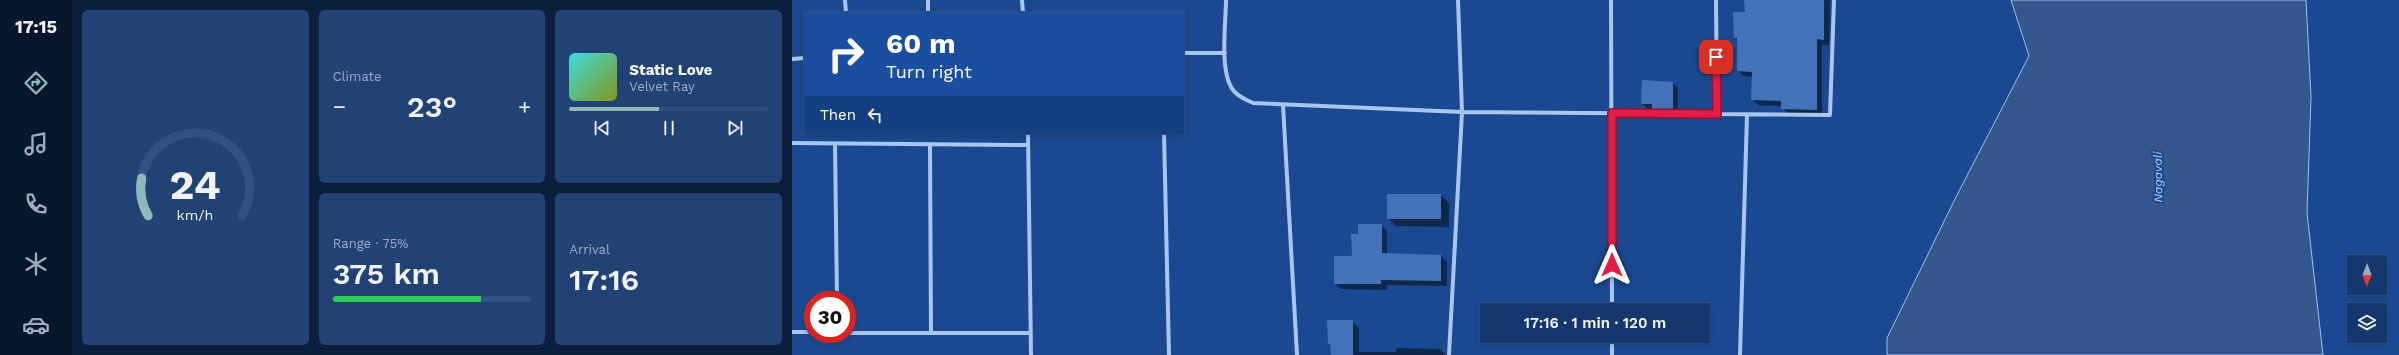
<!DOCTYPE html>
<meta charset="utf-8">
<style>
:root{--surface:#14376d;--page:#214275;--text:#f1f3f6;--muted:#9dacc2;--line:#335180;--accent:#8bbbb9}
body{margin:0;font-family:"Work Sans",sans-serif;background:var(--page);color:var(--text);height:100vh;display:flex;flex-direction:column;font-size:15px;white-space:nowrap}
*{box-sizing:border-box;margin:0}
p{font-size:13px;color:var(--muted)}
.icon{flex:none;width:22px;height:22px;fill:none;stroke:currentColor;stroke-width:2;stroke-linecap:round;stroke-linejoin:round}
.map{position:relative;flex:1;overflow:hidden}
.panel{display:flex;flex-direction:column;gap:10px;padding:10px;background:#0b1e3c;width:720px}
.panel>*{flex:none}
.guide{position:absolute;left:12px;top:12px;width:380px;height:122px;border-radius:0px;box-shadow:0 2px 6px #0003,0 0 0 1px var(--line);background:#1a4fa0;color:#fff;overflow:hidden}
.needle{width:26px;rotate:181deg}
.buttons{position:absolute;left:1555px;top:255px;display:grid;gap:8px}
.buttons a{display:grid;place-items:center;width:40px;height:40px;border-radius:0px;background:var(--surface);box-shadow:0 2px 6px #0003,0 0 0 1px var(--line);font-size:20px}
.speed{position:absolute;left:12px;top:291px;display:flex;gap:8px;font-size:20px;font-weight:700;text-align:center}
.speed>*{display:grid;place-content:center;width:52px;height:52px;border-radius:50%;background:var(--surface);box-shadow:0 2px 6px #0003,0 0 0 1px var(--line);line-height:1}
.speed .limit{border:6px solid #d22;background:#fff;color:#111}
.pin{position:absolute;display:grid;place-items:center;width:34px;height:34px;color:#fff;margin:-17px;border-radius:8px;box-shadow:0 2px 6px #0006}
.me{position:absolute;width:44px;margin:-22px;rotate:0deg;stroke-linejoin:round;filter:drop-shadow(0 0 3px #0008)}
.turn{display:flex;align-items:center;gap:14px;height:84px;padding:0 16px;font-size:18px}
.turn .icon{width:52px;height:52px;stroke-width:2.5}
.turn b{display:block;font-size:28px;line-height:34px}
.then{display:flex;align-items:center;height:38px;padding:0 16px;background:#0003;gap:8px;font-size:15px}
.big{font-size:30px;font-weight:600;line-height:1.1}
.panel .card{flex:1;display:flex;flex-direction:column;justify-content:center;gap:6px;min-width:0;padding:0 14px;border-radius:6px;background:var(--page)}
.panel .dial{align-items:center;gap:0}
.dial svg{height:104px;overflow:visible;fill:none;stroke:var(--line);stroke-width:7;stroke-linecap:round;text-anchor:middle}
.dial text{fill:var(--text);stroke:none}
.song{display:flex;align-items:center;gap:12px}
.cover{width:48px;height:48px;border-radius:6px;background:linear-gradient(135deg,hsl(180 70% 55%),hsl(70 70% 35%))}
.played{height:4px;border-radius:2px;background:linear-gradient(90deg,var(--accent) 45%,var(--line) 45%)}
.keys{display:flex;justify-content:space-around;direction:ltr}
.heat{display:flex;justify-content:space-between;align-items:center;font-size:22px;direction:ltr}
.charge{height:6px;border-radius:3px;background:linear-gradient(90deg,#34c759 75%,var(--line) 0)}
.panel .tiles{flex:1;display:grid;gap:10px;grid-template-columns:repeat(3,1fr)}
.card:first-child{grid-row:span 2}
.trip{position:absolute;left:688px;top:303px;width:230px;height:40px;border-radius:0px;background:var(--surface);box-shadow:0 2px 6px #0003,0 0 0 1px var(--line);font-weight:600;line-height:40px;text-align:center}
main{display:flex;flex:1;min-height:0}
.menu{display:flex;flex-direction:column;width:72px;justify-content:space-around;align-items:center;background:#08162c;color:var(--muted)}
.menu .icon{width:28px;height:28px}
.menu .current{color:var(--accent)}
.menu b{font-size:18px;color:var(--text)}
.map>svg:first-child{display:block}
.water{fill:#36578c;stroke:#9ec0f0}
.shadow{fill:#0007}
.building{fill:#4472b9}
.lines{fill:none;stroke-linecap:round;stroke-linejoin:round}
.minor{stroke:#aac6ee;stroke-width:4}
.route-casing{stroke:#92132f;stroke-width:10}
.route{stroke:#e11d48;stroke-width:7}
.labels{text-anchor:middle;stroke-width:4;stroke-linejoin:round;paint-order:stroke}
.water-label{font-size:12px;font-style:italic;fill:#b7d0f5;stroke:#1b4991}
</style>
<main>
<nav class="menu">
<b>17:15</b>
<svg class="icon current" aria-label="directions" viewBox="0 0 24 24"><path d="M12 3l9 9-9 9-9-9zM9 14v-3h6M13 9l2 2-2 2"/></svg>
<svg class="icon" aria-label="music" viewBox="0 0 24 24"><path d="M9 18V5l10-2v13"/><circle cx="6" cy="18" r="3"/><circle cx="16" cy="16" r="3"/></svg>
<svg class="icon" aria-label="phone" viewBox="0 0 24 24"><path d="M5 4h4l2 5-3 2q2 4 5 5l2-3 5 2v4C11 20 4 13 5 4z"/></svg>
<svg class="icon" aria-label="climate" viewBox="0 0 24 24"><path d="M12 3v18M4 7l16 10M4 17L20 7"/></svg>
<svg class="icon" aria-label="car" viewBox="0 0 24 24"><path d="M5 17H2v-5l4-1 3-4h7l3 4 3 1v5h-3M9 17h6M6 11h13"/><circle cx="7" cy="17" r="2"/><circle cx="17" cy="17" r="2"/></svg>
</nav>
<section class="panel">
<div class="tiles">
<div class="card dial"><svg viewBox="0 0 100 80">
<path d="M14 69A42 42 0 1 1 86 69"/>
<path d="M14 69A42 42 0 0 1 9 40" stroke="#8bbbb9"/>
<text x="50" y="56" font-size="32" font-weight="700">24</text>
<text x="50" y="72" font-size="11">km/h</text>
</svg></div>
<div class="card"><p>Climate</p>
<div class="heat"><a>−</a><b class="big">23°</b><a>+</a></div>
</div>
<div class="card">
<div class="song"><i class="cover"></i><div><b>Static Love</b><p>Velvet Ray</p></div></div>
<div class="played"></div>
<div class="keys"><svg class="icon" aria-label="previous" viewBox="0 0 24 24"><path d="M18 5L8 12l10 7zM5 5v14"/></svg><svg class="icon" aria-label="pause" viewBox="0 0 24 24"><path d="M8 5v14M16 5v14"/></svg><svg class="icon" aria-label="next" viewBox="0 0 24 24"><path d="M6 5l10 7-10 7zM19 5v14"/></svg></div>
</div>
<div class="card"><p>Range · 75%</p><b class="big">375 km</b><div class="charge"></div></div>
<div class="card"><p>Arrival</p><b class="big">17:16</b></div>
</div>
</section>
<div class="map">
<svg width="1607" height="355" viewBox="0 0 1607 355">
<rect width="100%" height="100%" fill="#1b4991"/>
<path class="water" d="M1219,0H1514L1519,97L1515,213L1531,355H1095V338L1164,197L1237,56Z"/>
<path class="shadow" d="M953,0H1038L1037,45H1030V115L996,114L990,106L966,105L960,99V77L952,76L946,71V41L943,38L954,14Z
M881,83L886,88V115L867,114L862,109H856L850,104Z
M649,195L657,203V227L604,226L596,218Z
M589,225L595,231V255L649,256L655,262V286L595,285V290L549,289L543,284L561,257L567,235Z
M560,321L567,328V352H604L605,348L648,349L654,355H540V346L536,343Z"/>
<path class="building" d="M952,0H1032V40L1025,39V110L989,109V101L959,100L960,72L945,71V38H942L941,12H953Z
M850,80L881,82V110L860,109V104H849Z
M595,194H649V219H595Z
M566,224H590V253L649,255V281L589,280V284H542V256H560L559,234H566Z
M535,320H561V355H539L538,344H536Z"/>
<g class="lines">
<path class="minor" d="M53,0L54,13
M136,0V13
M230,0L231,13
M434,0C434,22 427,72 441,90C446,97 453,99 461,103L670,112L1038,115L1042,0
M819,0L820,310
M924,0L925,114
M391,53H433
M0,59L13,58
M491,105L505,355
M236,133L239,355
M372,133L377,355
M0,143L236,145
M43,144L45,300
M138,146L139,333
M0,332H21
M55,333H239
M820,336V355
M657,355L670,112L666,0
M948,355L955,115"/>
</g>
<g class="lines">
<g class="route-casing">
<path id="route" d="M820,265V113L925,114L924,57"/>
</g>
<use href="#route" class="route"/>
</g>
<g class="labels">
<g class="water-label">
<text transform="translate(1366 177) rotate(-91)" y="4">Nagavali</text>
</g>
</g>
</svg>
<div class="buttons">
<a><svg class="needle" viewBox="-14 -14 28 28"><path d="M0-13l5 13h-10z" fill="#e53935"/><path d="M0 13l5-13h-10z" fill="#9dacc2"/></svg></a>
<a><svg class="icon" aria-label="layers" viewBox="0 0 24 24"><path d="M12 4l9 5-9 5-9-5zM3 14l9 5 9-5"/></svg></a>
</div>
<div class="speed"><div class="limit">30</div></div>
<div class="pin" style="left:924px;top:57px;background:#d93025"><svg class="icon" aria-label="arrive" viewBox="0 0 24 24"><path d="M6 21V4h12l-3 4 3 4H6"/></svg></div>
<svg class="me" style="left:820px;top:265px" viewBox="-20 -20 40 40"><path d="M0-17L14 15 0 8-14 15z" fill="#e11d48" stroke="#fff" stroke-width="4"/></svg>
<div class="trip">17:16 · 1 min · 120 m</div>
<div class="guide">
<div class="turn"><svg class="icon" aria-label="right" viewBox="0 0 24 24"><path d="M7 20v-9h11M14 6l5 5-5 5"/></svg><div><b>60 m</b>Turn right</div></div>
<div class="then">Then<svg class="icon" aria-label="left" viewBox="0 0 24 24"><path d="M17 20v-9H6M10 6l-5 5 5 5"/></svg></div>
</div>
</div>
</main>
